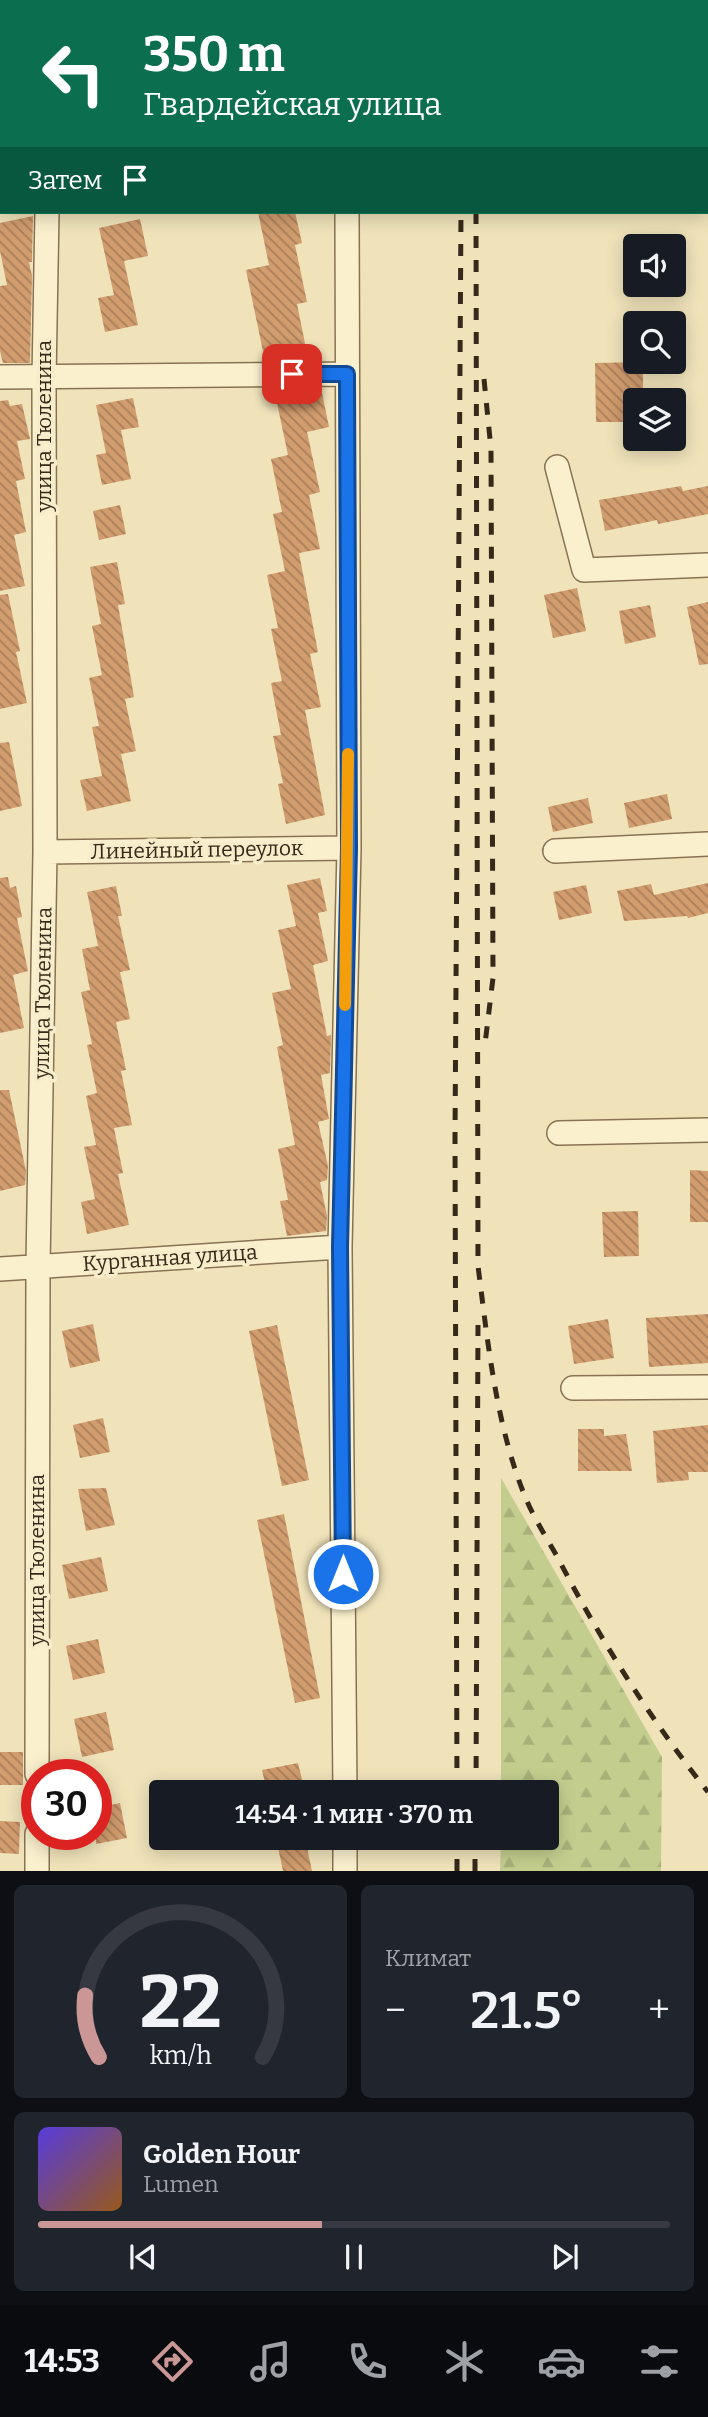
<!DOCTYPE html>
<html lang="ru">
<meta charset="utf-8">
<style>
:root{--surface:#171b24;--page:#20242c;--text:#f1f3f6;--muted:#9ea1a6;--line:#363941;--accent:#ca9796}
body{margin:0;font-family:Bitter,serif;background:var(--page);color:var(--text);height:100vh;display:flex;flex-direction:column;font-size:26px;white-space:nowrap}
*{box-sizing:border-box;margin:0}
p{font-size:23px;color:var(--muted)}
.icon{flex:none;width:38px;height:38px;fill:none;stroke:currentColor;stroke-width:2;stroke-linecap:round;stroke-linejoin:round}
.map{position:relative;height:1871px;overflow:hidden}
.side{display:flex;flex-direction:column;gap:14px;padding:14px;background:#0d0f14;flex:1}
.side>*{flex:none}
.top-card{position:absolute;left:0px;top:0px;width:709px;height:214px;box-shadow:0 4px 18px #0003;background:#0b6e4f;color:#fff;overflow:hidden}
.buttons{position:absolute;left:623px;top:234px;display:grid;gap:14px}
.buttons a{display:grid;place-items:center;width:63px;height:63px;border-radius:7px;background:var(--surface);box-shadow:0 4px 18px #0003;font-size:35px}
.speed{position:absolute;left:21px;top:1759px;display:flex;gap:14px;font-size:35px;font-weight:700;text-align:center}
.speed>*{display:grid;place-content:center;width:91px;height:91px;border-radius:50%;background:var(--surface);box-shadow:0 4px 18px #0003;line-height:1}
.speed .limit{border:10px solid #d22;background:#fff;color:#111}
.pin{position:absolute;display:grid;place-items:center;width:60px;height:60px;color:#fff;margin:-30px;border-radius:14px;box-shadow:0 4px 10px #0006}
.me{position:absolute;width:77px;margin:-38px;rotate:0deg;stroke-linejoin:round;filter:drop-shadow(0 0 5px #0008)}
.turn{display:flex;align-items:center;gap:24px;height:147px;padding:0 28px;font-size:32px}
.turn .icon{width:91px;height:91px;stroke-width:2.5}
.turn b{display:block;font-size:49px;line-height:60px}
.then{display:flex;align-items:center;height:66px;padding:0 28px;background:#0003;gap:14px;font-size:26px}
.big{font-size:52px;font-weight:600;line-height:1.1}
.side .card{flex:1;display:flex;flex-direction:column;justify-content:center;gap:10px;min-width:0;padding:0 24px;border-radius:10px;background:var(--page)}
.side .dial{align-items:center;gap:0}
.dial svg{height:182px;overflow:visible;fill:none;stroke:var(--line);stroke-width:7;stroke-linecap:round;text-anchor:middle}
.dial text{fill:var(--text);stroke:none}
.song{display:flex;align-items:center;gap:21px}
.cover{width:84px;height:84px;border-radius:10px;background:linear-gradient(135deg,hsl(250 70% 55%),hsl(30 70% 35%))}
.played{height:7px;border-radius:4px;background:linear-gradient(90deg,var(--accent) 45%,var(--line) 45%)}
.keys{display:flex;justify-content:space-around;direction:ltr}
.heat{display:flex;justify-content:space-between;align-items:center;font-size:38px;direction:ltr}
.side .tiles{flex:1;display:grid;gap:14px;grid-template-columns:1fr 1fr}
.card:last-child{grid-column:span 2}
.trip{position:absolute;left:149px;top:1780px;width:410px;height:70px;border-radius:7px;background:var(--surface);box-shadow:0 4px 18px #0003;font-weight:600;line-height:70px;text-align:center}
.menu{display:flex;height:112px;justify-content:space-around;align-items:center;background:#090b0e;color:var(--muted)}
.menu .icon{width:49px;height:49px}
.menu .current{color:var(--accent)}
.menu b{font-size:32px;color:var(--text)}
.map>svg:first-child{display:block}
.forest{fill:url(#forest-firs)}
.building{fill:url(#building-back-hatch)}
.lines{fill:none;stroke-linecap:round;stroke-linejoin:round}
.street-casing{stroke:#887254;stroke-width:26}
.street{stroke:#fbf0ce;stroke-width:23}
.rail{stroke:#36291a;stroke-width:5;stroke-dasharray:12 12;stroke-linecap:butt}
.route-casing{stroke:#114b97;stroke-width:18}
.route{stroke:#1a73e8;stroke-width:12}
.slow{stroke:#f59e0b;stroke-width:12}
.labels{text-anchor:middle;stroke-width:7;stroke-linejoin:round;paint-order:stroke}
.street-label{font-size:21px;fill:#36291a;stroke:#f7edca}
</style>
<div class="map">
<svg width="708" height="1871" viewBox="0 0 708 1871">
<defs>
<pattern id="forest-firs" width="22" height="20" patternUnits="userSpaceOnUse" patternTransform="scale(1.75)"><rect width="22" height="20" fill="#c3ce8e"/><path d="M5 1l3.5 6h-7zM16 11l3.5 6h-7z" fill="#a8b17a"/></pattern>
<pattern id="building-back-hatch" width="6" height="6" patternUnits="userSpaceOnUse" patternTransform="scale(1.75)"><rect width="6" height="6" fill="#d19c6e"/><path d="M-1 5l2 2M0 0l6 6M5-1l2 2" fill="none" stroke="#aa7f5a"/></pattern>
</defs>
<rect width="100%" height="100%" fill="#f0e3ba"/>
<path class="forest" d="M501,1478L662,1757L661,1871H500L501,1838H546V1792H501Z"/>
<path class="building" d="M258,212H295L302,243L295,245L307,302L297,304L308,358L265,361L246,270L269,265Z
M33,216L32,262H29L32,276L30,363H3L0,351V286L7,285L0,251V223Z
M140,219L148,256L124,261L138,325L105,332L98,298L114,295L99,228Z
M643,362V401H635V422H596L595,363Z
M322,393L329,427L307,432L320,492L309,495L320,549L299,553L318,652L310,654L321,707L305,710L325,815L286,824L278,784L283,783L273,736L281,735L271,683L282,681L271,629L278,628L267,575L285,571L273,514L282,512L271,459L288,455L277,403Z
M133,398L139,427L121,430L131,479L102,485L96,455L106,453L96,405Z
M8,400L10,406L22,404L30,439L17,441L25,479L16,481L26,532L14,535L25,586L0,591V401Z
M681,486L683,491L708,486V514L658,524L657,520L605,531L599,500Z
M120,505L126,534L99,540L93,511Z
M117,562L125,604L118,605L134,697L125,699L136,751L121,754L131,801L87,811L80,780L102,776L92,727L99,726L89,678L102,675L92,626L101,624L90,567Z
M577,588L586,631L553,638L544,595Z
M8,594L20,651L16,652L27,703L0,709V595Z
M708,602V664L699,665L687,607Z
M650,605L656,637L625,644L619,611Z
M9,742L22,806L0,811V743Z
M667,794L672,819L629,828L624,803Z
M588,798L593,823L553,832L548,807Z
M8,877L10,888L16,886L22,917L17,918L28,971L13,975L24,1028L0,1033V878Z
M320,878L327,911L318,913L328,961L313,965L327,1036L331,1035L330,1073L321,1075L329,1119L318,1122L328,1166L327,1180L320,1182L327,1216L326,1231L287,1236L280,1201L288,1200L278,1149L295,1145L277,1047L283,1045L272,993L291,989L278,930L296,926L287,885Z
M708,883V913L688,918L687,916L624,921L617,891L651,884L654,895Z
M586,885L592,913L559,920L553,892Z
M116,886L122,916H118L130,970L120,972L130,1019L116,1022L126,1070L121,1071L132,1125L114,1128L123,1173L118,1174L129,1225L87,1234L81,1202L95,1199L84,1147L96,1145L86,1096L97,1093L87,1045L92,1044L81,992L90,990L82,949L98,946L87,892Z
M0,1090H9L26,1171L25,1185L0,1191Z
M690,1170L708,1171V1222H690Z
M638,1211L639,1256L604,1257L602,1212Z
M708,1314V1363L649,1367L646,1318Z
M608,1319L614,1358L574,1364L568,1326Z
M93,1324L100,1361L70,1368L62,1331Z
M277,1325L309,1480L282,1486L249,1331Z
M103,1418L110,1452L80,1458L73,1425Z
M708,1425V1472H688L689,1480L657,1483L653,1431Z
M578,1429H604V1436L626,1434L632,1471H578Z
M106,1488L115,1525L86,1531L78,1489Z
M284,1514L320,1698L295,1703L257,1520Z
M101,1557L108,1591L69,1599L62,1565Z
M98,1639L105,1673L73,1680L66,1646Z
M106,1712L114,1750L82,1757L74,1719Z
M0,1752H23V1785H0Z
M298,1763L305,1792H267L262,1770Z
M120,1803L127,1838L96,1844V1808Z
M0,1821L20,1822L19,1854L0,1853Z
M276,1838H305L312,1871H283Z"/>
<g class="lines">
<g class="street-casing">
<path id="street" d="M636,0L655,2
M51,2V0
M348,2V0
M707,7H708
M0,377L347,374
M557,467L584,570L708,565
M555,851L708,844
M45,852L349,848
M559,1133L708,1130
M0,1269L340,1247
M573,1388L708,1387
M37,1774L38,1266L45,852L44,378L47,212
M345,1792L340,1247L349,848L347,212
M345,1838V1871
M37,1871V1834"/>
</g>
<use href="#street" class="street"/>
<path class="rail" d="M461,0V2
M587,0L588,2
M478,2V0
M707,147L708,148
M476,212L478,1266C488,1344 496,1426 526,1499C535,1520 548,1540 559,1560C601,1641 651,1720 708,1792
M484,379L491,449L493,978L485,1044
M457,1792L455,1138L461,212
M476,1792L478,1325
M457,1871V1838
M475,1871V1838"/>
</g>
<g class="lines">
<g class="route-casing">
<path id="route" d="M292,374H347L349,848L340,1247L343,1574"/>
</g>
<use href="#route" class="route"/>
<path class="slow" d="M345,1005L348,754"/>
</g>
<g class="labels">
<g class="street-label">
<text transform="translate(44 426) rotate(-90)" y="7">улица Тюленина</text>
<text transform="translate(197 850) rotate(-1)" y="7">Линейный переулок</text>
<text transform="translate(43 993) rotate(-89)" y="7">улица Тюленина</text>
<text transform="translate(170 1258) rotate(-4)" y="7">Курганная улица</text>
<text transform="translate(37 1560) rotate(-90)" y="7">улица Тюленина</text>
</g>
</g>
</svg>
<div class="buttons">
<a><svg class="icon" aria-label="sound" viewBox="0 0 24 24"><path d="M4 9h4l5-4v14l-5-4H4zM17 9q2 3 0 6"/></svg></a>
<a><svg class="icon" aria-label="search" viewBox="0 0 24 24"><circle cx="10" cy="10" r="6"/><path d="M15 15l6 6"/></svg></a>
<a><svg class="icon" aria-label="layers" viewBox="0 0 24 24"><path d="M12 4l9 5-9 5-9-5zM3 14l9 5 9-5"/></svg></a>
</div>
<div class="speed"><div class="limit">30</div></div>
<div class="pin" style="left:292px;top:374px;background:#d93025"><svg class="icon" aria-label="arrive" viewBox="0 0 24 24"><path d="M6 21V4h12l-3 4 3 4H6"/></svg></div>
<svg class="me" style="left:343px;top:1574px" viewBox="-20 -20 40 40"><circle r="17" fill="#1a73e8" stroke="#fff" stroke-width="3"/><path d="M0-11L8 9 0 5-8 9z" fill="#fff"/></svg>
<div class="trip">14:54 · 1 мин · 370 m</div>
<div class="top-card">
<div class="turn"><svg class="icon" aria-label="left" viewBox="0 0 24 24"><path d="M17 20v-9H6M10 6l-5 5 5 5"/></svg><div><b>350 m</b>Гвардейская улица</div></div>
<div class="then">Затем<svg class="icon" aria-label="arrive" viewBox="0 0 24 24"><path d="M6 21V4h12l-3 4 3 4H6"/></svg></div>
</div>
</div>
<section class="side">
<div class="tiles">
<div class="card dial"><svg viewBox="0 0 100 80">
<path d="M14 69A42 42 0 1 1 86 69"/>
<path d="M14 69A42 42 0 0 1 8 42" stroke="#ca9796"/>
<text x="50" y="56" font-size="32" font-weight="700">22</text>
<text x="50" y="72" font-size="11">km/h</text>
</svg></div>
<div class="card"><p>Климат</p>
<div class="heat"><a>−</a><b class="big">21.5°</b><a>+</a></div>
</div>
<div class="card">
<div class="song"><i class="cover"></i><div><b>Golden Hour</b><p>Lumen</p></div></div>
<div class="played"></div>
<div class="keys"><svg class="icon" aria-label="previous" viewBox="0 0 24 24"><path d="M18 5L8 12l10 7zM5 5v14"/></svg><svg class="icon" aria-label="pause" viewBox="0 0 24 24"><path d="M8 5v14M16 5v14"/></svg><svg class="icon" aria-label="next" viewBox="0 0 24 24"><path d="M6 5l10 7-10 7zM19 5v14"/></svg></div>
</div>
</div>
</section>
<nav class="menu">
<b>14:53</b>
<svg class="icon current" aria-label="directions" viewBox="0 0 24 24"><path d="M12 3l9 9-9 9-9-9zM9 14v-3h6M13 9l2 2-2 2"/></svg>
<svg class="icon" aria-label="music" viewBox="0 0 24 24"><path d="M9 18V5l10-2v13"/><circle cx="6" cy="18" r="3"/><circle cx="16" cy="16" r="3"/></svg>
<svg class="icon" aria-label="phone" viewBox="0 0 24 24"><path d="M5 4h4l2 5-3 2q2 4 5 5l2-3 5 2v4C11 20 4 13 5 4z"/></svg>
<svg class="icon" aria-label="climate" viewBox="0 0 24 24"><path d="M12 3v18M4 7l16 10M4 17L20 7"/></svg>
<svg class="icon" aria-label="car" viewBox="0 0 24 24"><path d="M5 17H2v-5l4-1 3-4h7l3 4 3 1v5h-3M9 17h6M6 11h13"/><circle cx="7" cy="17" r="2"/><circle cx="17" cy="17" r="2"/></svg>
<svg class="icon" aria-label="filters" viewBox="0 0 24 24"><path d="M4 7h16M4 17h16"/><circle cx="9" cy="7" r="2"/><circle cx="15" cy="17" r="2"/></svg>
</nav>
